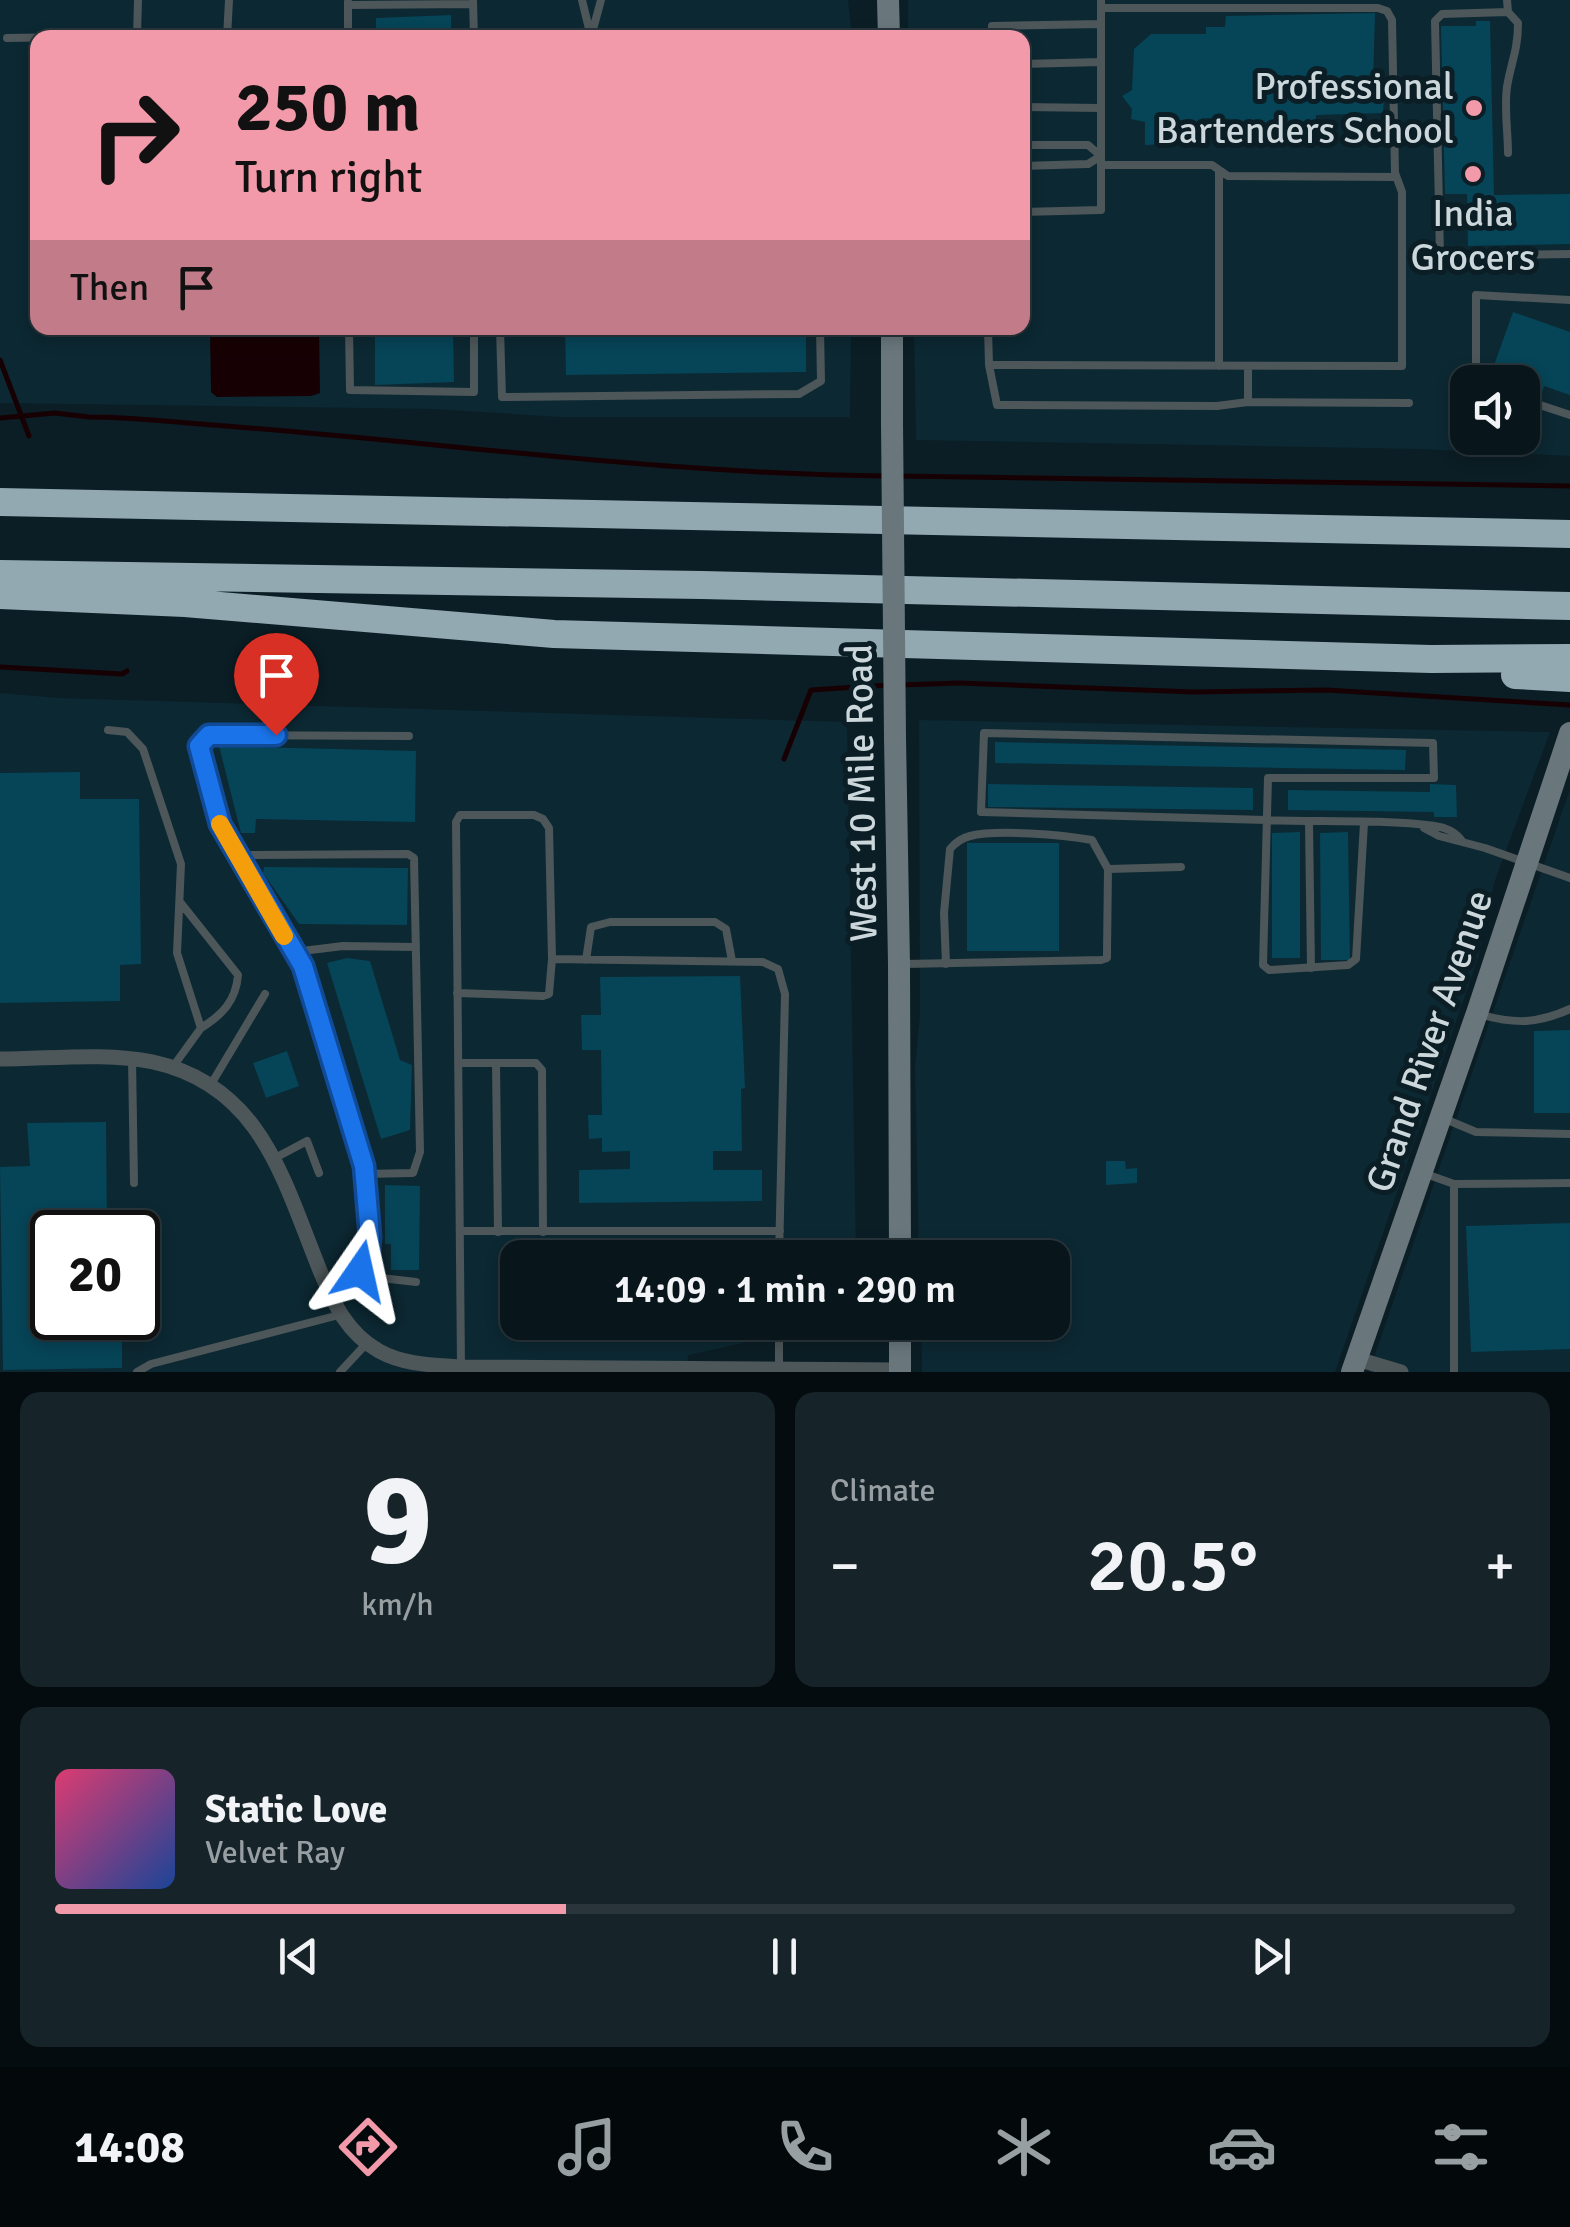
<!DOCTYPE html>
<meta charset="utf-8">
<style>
:root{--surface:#08161c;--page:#162329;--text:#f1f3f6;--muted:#989fa3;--line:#29353b;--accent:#f39aaa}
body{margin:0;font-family:Signika,sans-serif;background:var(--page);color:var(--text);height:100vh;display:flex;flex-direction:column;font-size:38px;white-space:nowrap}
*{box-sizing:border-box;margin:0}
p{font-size:32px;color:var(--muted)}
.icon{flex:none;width:55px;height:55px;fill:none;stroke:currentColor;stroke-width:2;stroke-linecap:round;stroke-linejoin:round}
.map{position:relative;height:1372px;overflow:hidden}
.side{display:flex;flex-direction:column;gap:20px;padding:20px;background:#040c0f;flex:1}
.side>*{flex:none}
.banner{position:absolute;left:30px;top:30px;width:1000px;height:305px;border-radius:20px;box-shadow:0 5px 15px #0003,0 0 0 2px var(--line);background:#f39aaa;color:#111;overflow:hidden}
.fabs{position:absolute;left:1450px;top:365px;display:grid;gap:20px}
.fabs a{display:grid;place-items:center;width:90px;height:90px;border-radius:20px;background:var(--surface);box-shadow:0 5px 15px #0003,0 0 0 2px var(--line);font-size:50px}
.speed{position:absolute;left:30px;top:1210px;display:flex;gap:20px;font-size:50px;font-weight:700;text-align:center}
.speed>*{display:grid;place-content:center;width:130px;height:130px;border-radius:50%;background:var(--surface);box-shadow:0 5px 15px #0003,0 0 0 2px var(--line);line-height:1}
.speed .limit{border:5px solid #111;border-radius:15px;background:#fff;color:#111}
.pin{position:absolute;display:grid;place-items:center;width:85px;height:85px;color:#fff;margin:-102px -42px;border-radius:50% 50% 50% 0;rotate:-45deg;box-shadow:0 0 10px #0007}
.pin .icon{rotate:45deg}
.me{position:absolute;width:110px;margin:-55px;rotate:11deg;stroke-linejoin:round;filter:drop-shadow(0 0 8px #0008)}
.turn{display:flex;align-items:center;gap:35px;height:210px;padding:0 40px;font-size:45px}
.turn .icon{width:130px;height:130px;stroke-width:2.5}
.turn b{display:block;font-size:70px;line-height:85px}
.then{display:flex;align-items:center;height:95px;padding:0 40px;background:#0003;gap:20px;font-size:38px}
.big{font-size:75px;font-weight:600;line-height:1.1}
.side .card{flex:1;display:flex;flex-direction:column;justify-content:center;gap:15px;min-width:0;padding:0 35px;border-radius:20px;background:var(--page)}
.side .dial{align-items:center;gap:0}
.dial b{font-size:130px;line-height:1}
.song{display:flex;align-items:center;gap:30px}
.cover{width:120px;height:120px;border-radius:15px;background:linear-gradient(135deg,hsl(340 70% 55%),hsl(220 70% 35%))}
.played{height:10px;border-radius:5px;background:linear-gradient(90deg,var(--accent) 35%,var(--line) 35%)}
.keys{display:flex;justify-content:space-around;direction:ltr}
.heat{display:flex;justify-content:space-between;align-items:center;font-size:55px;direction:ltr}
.side .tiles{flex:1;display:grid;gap:20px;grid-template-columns:1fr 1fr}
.card:last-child{grid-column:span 2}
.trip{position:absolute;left:500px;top:1240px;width:570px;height:100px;border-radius:20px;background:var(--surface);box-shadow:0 5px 15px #0003,0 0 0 2px var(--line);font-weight:600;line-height:100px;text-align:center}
.dock{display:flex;height:160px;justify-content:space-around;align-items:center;background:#03090b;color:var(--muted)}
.dock .icon{width:70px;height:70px}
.dock .current{color:var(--accent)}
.dock b{font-size:45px;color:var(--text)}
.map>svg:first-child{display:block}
.built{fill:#0c2832;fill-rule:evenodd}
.water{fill:#170003}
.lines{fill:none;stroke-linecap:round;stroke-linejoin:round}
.stream{stroke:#170003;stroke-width:5}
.building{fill:#064457}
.lane{stroke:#4d5659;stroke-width:8}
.street{stroke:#4d5659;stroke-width:15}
.secondary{stroke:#69777d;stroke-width:22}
.highway{stroke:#92a9b2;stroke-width:28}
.secondary-bridge{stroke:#69777d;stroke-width:22}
.route-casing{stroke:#114b97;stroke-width:25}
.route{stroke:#1a73e8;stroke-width:18}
.slow{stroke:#f59e0b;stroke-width:18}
.poi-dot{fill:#f39aaa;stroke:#0b1e25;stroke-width:4}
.labels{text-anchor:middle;stroke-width:10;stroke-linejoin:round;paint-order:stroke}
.poi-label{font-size:38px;fill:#cbd7db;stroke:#0b1e25;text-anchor:end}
.street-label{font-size:38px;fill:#cbd7db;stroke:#0b1e25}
</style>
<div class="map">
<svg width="1570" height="1372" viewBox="0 0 1570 1372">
<rect width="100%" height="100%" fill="#0b1e25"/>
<path class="built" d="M0,0H848L852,37L38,38V328H851L850,417H559L435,409L0,403Z
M908,0H1570V456L1420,449L916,440L914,328H1022V38H908ZM1468,382H1522V438H1468Z
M0,693L58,698L847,722L856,1257L518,1258V1322H855V1327L808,1340L747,1342L688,1355L687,1372H0ZM52,1232H138V1318H52Z
M919,720L1550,732L1494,883L1478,958L1335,1372H922L921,1323L1052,1322V1258L919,1257L915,1067L920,1015Z
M1570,789V1372H1369L1525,919Z"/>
<path class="water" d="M210,328H319L320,393L311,396L217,397L211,392Z"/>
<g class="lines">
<path class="stream" d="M0,360L29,436
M0,418L55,413L89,417C135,417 180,423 226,426C447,443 666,474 887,476
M898,476L1570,486
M0,667L122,674L127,671
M899,685L960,683L1194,692L1327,690L1570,705
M784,759L811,690L888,685"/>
</g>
<path class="building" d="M1375,13L1373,86L1385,85L1383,113L1316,115L1315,137L1232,139L1231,119L1202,118V143L1145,145V122L1131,119L1132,109L1122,96L1132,90L1134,49L1151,34H1206V27H1225L1226,16Z
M451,15V38H376V18Z
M1476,21H1490L1494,195L1570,194V244L1468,246L1467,194H1445L1441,26H1476Z
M1513,312L1570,332V395L1544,386L1541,396L1526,391L1530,381L1493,368Z
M375,328H453L454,382L375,385Z
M565,328H806V372L566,375Z
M995,742L1406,750L1405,770L995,763Z
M219,746L416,751L415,822L256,819L255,833H241Z
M80,772V799H139L141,964L120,965V1001L0,1003V773Z
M988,784L1253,788V810L988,807Z
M1430,784L1456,785L1457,817H1434V812L1288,810V790L1430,792Z
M1300,832V958H1272V833Z
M1348,832L1350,960H1321L1320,833Z
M967,843H1059V951H967Z
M264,867L408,868L407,925L299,924L263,873Z
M347,958L370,961L400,1060L412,1065L410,1130L381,1139L327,963Z
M740,976L745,1088L741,1089L742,1151H713V1170H762V1201L579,1203V1170L630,1169V1151L602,1152V1138L589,1139L588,1115H602L601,1050H582L581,1015H601L600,977Z
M1570,1030V1113H1534V1031Z
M287,1051L299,1086L266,1098L253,1063Z
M106,1122L107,1232H52V1318H122V1368L3,1370L0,1167L30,1166L27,1123Z
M1106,1161H1125L1126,1169L1137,1168V1183L1106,1185Z
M385,1185L420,1186L419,1270H391V1244H385Z
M1570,1223V1349L1471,1352L1466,1226Z"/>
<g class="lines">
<path class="lane" d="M473,0L474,38
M582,0L591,37L601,0
M1507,0L1508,12L1518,23C1518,51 1511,62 1507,87C1504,108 1508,132 1508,153
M348,2V38
M348,5L473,4
M1508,12L1442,14L1435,21L1440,256L1570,254
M7,38L137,36L138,0
M227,38L229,0
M577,38H660
M992,38V26L1100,24
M1022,64L1101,62
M1022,107L1101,108
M1022,145H1088L1101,156
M1101,165H1212L1228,176L1396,177
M1022,166L1088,164L1101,156
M1219,170V366
M1022,212L1101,210V0
M349,328L350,390L474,392V328
M500,328L502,397L799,394L821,381L820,328
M988,328L989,365L1402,366V192L1395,173L1392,20L1387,11L1378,8H1102
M989,365L997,405L1217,406L1248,402V366
M1476,382V295L1570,300
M1522,399L1570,415
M1248,402L1409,403
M108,730L127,732L143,749L181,864L177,953L201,1028L172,1068
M1309,822L1311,968
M1364,823L1356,959L1348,965L1269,970L1263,965L1268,778H1434L1433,743L984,733L981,812L1266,820C1321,822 1380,819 1435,826C1445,827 1456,832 1462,841
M1424,828L1439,836L1485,848L1570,878
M237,855L408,854L414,858L420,1152L413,1173L364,1174
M180,902L238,975C236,1001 222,1015 201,1028
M294,952L343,946L416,947
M586,960L591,927L610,922H715L726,929L732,961
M904,964L1101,960L1107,958V952L1108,869L1181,867
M946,964L944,913L950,849C955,843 962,838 970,836C997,829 1063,835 1092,840L1108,869
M457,993L543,996L549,994L552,959
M1482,1015C1515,1024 1537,1024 1570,1009
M132,1059L134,1183
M458,1063H536L542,1070L543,1232
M496,1063L498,1232
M210,1086L265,994
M1445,1119L1476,1132L1570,1134
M275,1158L307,1141L319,1173
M1426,1174L1454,1184L1570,1183
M460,1231H780
M360,1271L381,1278L416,1282
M328,1288L353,1277L368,1262L370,1237L364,1166L303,966L220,824L199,747L209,735L409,736
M779,1322V1368
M461,1367L456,822L460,815H534L543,819L549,828L552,959L763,962L778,969L785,994L779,1258
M137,1372L151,1364L339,1315
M340,1372L367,1343
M1454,1372V1184"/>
<path class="street" d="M0,1059C50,1059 104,1052 153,1062C263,1086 284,1183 321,1273C334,1304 347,1333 379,1351C404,1365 433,1365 461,1367L900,1370
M1357,1359L1401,1372"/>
<path class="secondary" d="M888,0L889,38
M892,328V423
M895,738L899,964L900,1258
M900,1322V1372
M1352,1372L1477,1013L1570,733"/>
<path class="highway" d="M0,502L1570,534
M0,574L702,585L1570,606
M0,595L185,603L554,634L1431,659L1570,658
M1515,675L1570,678"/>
<path class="secondary-bridge" d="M892,423L895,738"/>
</g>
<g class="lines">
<g class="route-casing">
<path id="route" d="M276,735H209L199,746L220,824L303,966L364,1166L370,1237L368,1262L360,1271"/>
</g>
<use href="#route" class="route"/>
<path class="slow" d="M220,824L284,936"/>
</g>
<g class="poi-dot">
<circle cx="1474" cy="108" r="10"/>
<circle cx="1473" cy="174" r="10"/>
</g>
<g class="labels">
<g class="poi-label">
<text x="1454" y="99">Professional<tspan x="1454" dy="44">Bartenders School</tspan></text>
<text x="1473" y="226" text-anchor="middle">India<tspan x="1473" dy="44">Grocers</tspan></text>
</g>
<g class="street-label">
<text transform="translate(861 793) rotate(-91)" y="13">West 10 Mile Road</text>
<text transform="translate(1429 1041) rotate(-71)" y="13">Grand River Avenue</text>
</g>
</g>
</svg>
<div class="fabs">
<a><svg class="icon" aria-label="sound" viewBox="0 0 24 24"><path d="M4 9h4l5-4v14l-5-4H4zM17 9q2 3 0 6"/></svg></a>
</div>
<div class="speed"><div class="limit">20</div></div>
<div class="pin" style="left:276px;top:735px;background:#d93025"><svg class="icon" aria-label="arrive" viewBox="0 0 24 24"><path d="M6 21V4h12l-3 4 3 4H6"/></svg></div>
<svg class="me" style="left:360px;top:1271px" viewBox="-20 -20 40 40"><path d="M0-17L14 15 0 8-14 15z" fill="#1a73e8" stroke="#fff" stroke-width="4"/></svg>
<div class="trip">14:09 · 1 min · 290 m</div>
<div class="banner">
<div class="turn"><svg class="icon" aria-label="right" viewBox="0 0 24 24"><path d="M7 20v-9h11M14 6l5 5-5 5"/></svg><div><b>250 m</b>Turn right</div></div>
<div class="then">Then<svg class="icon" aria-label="arrive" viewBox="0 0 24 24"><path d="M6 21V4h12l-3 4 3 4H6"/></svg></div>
</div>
</div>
<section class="side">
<div class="tiles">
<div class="card dial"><b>9</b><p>km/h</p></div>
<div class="card"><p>Climate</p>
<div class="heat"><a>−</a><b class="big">20.5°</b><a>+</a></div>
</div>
<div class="card">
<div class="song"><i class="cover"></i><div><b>Static Love</b><p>Velvet Ray</p></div></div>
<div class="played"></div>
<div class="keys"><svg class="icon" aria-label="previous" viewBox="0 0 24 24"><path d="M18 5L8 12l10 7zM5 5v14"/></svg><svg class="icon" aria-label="pause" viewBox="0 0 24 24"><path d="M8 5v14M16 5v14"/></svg><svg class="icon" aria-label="next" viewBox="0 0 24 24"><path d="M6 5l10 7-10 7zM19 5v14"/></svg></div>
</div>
</div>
</section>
<nav class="dock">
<b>14:08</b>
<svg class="icon current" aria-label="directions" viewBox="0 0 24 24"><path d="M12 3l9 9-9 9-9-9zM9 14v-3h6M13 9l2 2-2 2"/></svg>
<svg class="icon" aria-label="music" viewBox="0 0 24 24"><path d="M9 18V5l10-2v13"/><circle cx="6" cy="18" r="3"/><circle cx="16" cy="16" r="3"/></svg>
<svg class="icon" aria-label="phone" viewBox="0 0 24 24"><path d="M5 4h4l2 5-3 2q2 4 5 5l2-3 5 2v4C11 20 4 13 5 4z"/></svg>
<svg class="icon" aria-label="climate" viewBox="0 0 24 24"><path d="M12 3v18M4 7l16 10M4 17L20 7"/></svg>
<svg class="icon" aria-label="car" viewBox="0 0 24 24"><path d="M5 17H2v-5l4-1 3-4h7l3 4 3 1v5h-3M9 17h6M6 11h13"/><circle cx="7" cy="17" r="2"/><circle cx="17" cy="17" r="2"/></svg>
<svg class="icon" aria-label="filters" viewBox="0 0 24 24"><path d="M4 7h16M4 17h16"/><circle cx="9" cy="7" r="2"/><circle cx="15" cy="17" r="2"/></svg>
</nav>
